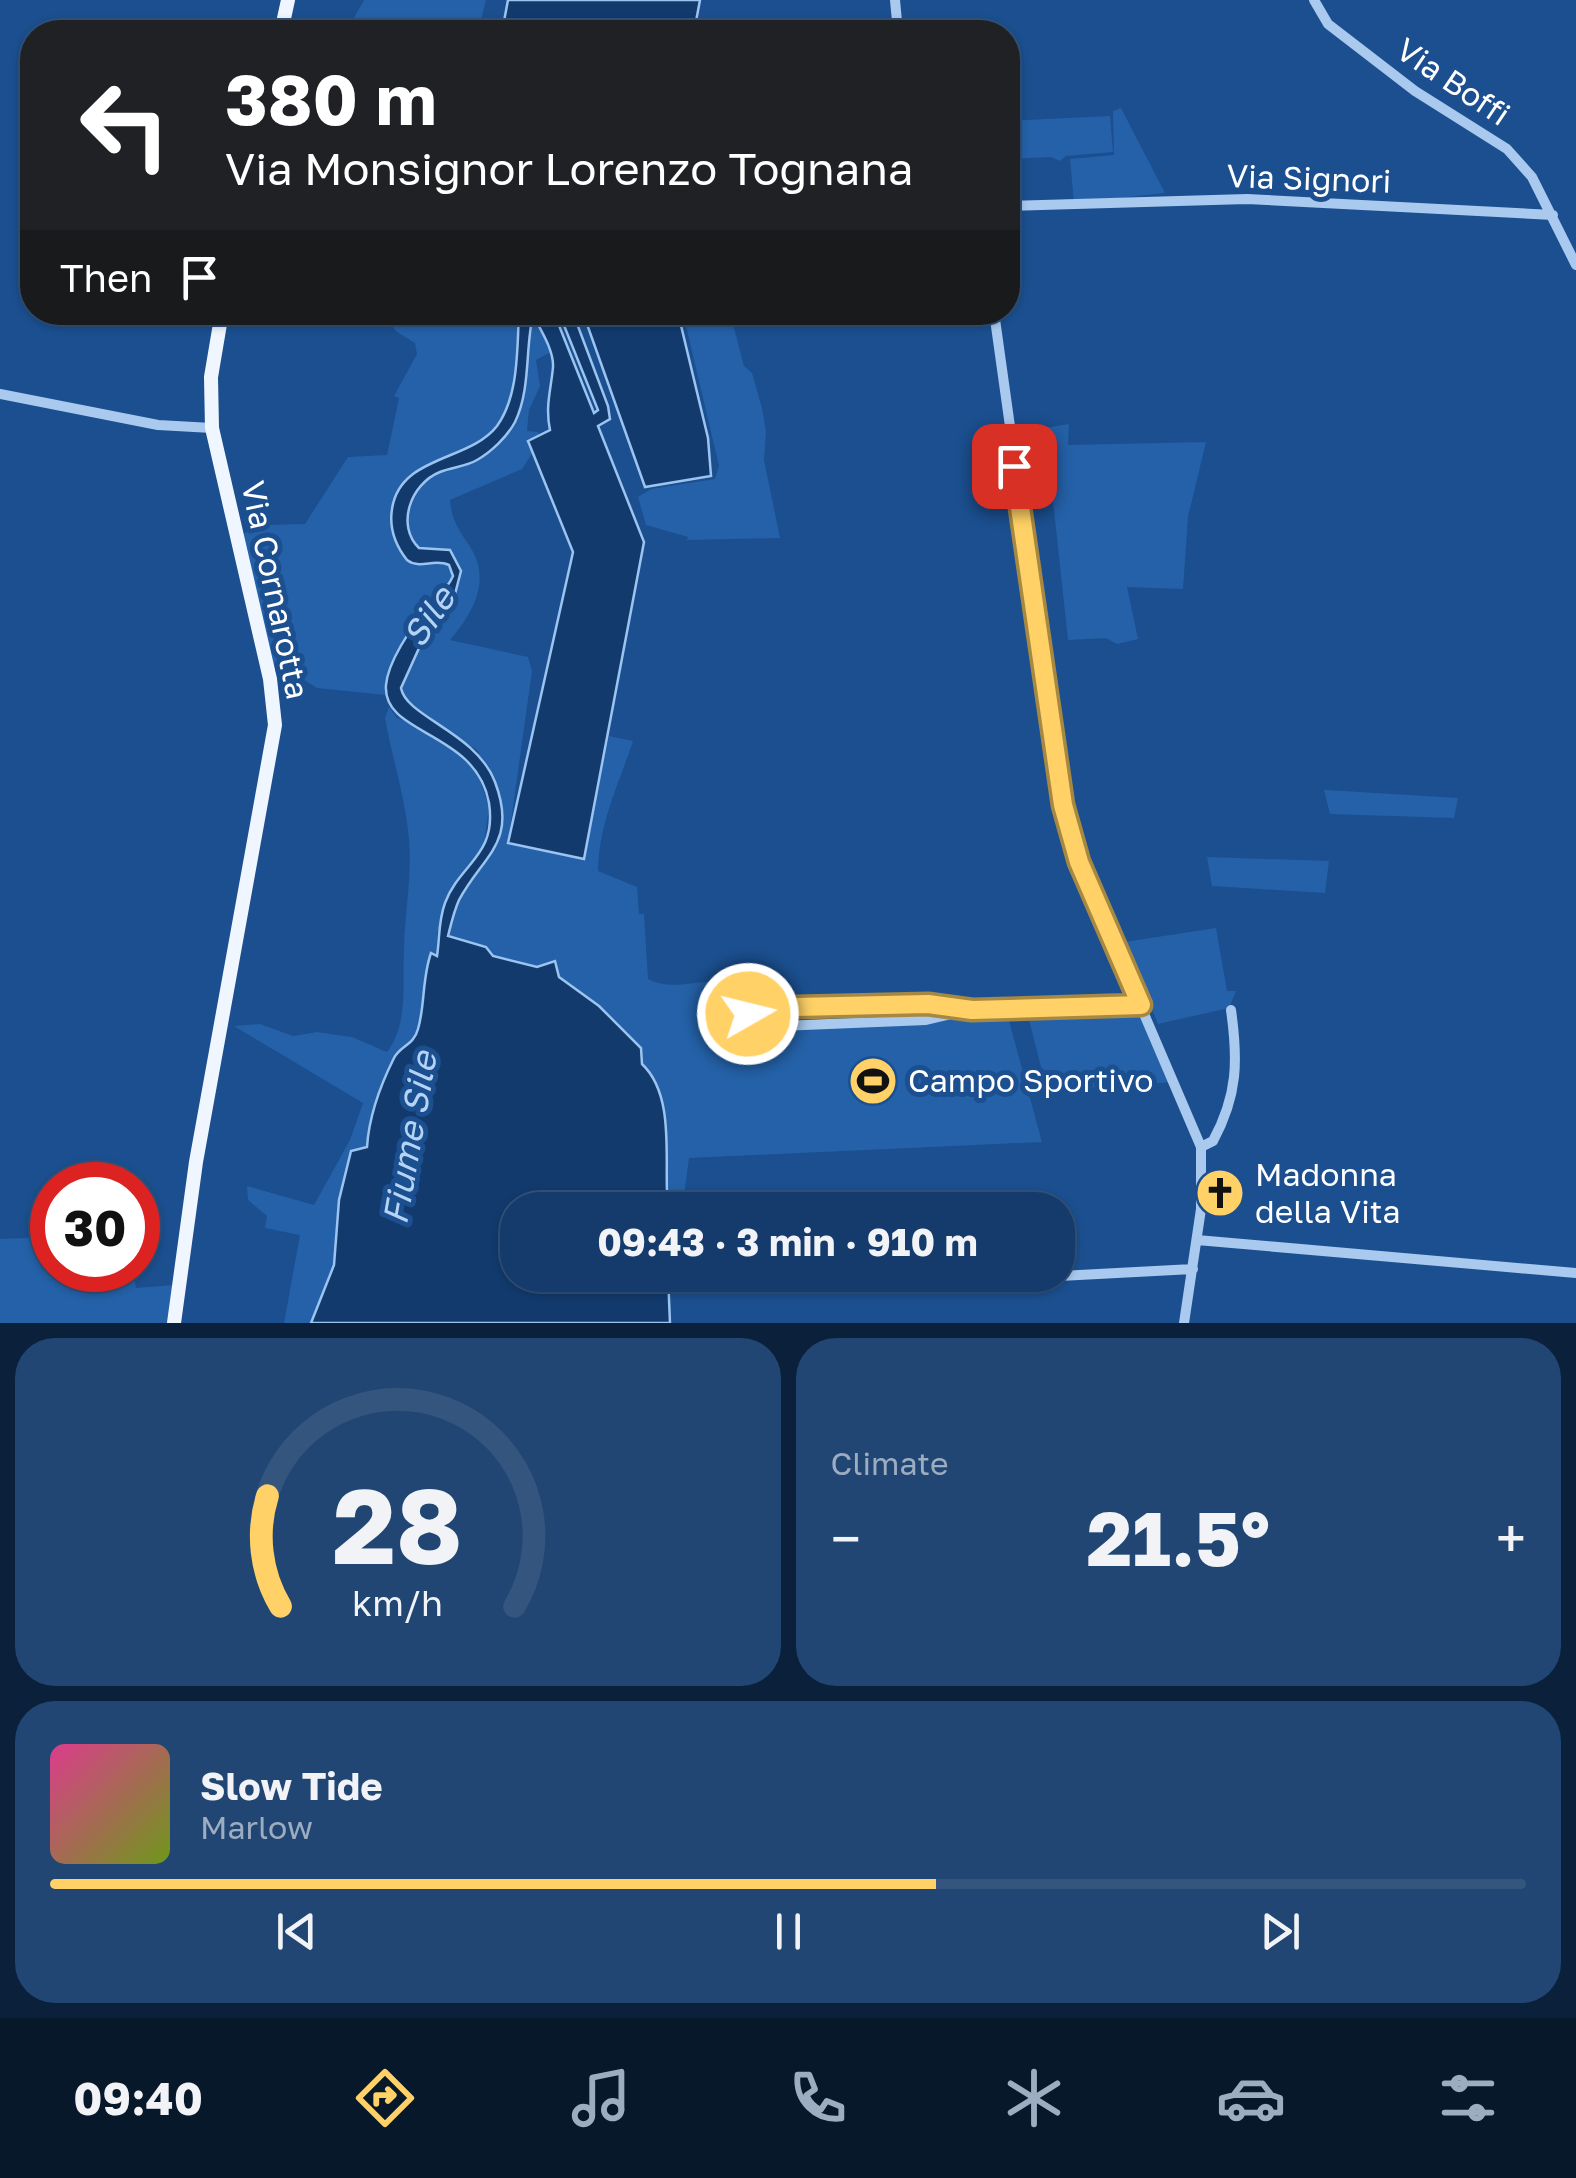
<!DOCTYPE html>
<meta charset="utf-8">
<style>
:root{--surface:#143b6b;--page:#214673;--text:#f1f3f6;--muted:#9dadc1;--line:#33557e;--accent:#ffd166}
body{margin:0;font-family:"Golos Text",sans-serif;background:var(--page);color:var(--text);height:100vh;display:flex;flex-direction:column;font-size:38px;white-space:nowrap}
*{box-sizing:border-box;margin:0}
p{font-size:32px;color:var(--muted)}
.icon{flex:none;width:55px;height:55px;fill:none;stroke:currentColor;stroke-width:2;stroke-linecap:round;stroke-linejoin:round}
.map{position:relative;height:1323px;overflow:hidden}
.side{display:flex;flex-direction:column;gap:15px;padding:15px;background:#0b203b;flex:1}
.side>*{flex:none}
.top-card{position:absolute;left:20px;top:20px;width:1000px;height:305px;border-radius:40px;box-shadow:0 2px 8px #0004,0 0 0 2px var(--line);background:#202124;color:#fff;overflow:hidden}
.speed{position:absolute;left:30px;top:1162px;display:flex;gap:20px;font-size:50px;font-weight:700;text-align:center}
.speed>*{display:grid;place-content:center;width:130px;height:130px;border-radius:50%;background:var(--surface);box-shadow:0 2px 8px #0004,0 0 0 2px var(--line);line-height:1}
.speed .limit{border:15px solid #d22;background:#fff;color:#111}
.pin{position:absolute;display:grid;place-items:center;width:85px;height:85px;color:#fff;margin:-42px;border-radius:20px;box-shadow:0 5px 15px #0006}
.me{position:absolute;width:110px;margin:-55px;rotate:82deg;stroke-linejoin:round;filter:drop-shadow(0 0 8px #0008)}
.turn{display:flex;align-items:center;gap:35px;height:210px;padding:0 40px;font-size:45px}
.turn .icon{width:130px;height:130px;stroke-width:2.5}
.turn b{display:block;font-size:70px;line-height:85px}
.then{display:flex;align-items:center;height:95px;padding:0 40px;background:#0003;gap:20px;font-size:38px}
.big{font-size:75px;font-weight:700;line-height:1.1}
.side .card{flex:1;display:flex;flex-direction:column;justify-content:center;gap:15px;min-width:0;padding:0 35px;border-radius:40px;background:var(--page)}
.side .dial{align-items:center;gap:0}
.dial svg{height:260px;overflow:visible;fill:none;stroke:var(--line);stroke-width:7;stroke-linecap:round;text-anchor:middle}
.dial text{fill:var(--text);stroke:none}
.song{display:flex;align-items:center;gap:30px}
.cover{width:120px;height:120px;border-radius:15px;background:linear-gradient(135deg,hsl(330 70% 55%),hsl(80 70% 35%))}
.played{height:10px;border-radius:5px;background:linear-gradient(90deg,var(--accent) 60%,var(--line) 60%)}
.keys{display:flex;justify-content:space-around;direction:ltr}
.heat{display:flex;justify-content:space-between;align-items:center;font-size:55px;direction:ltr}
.side .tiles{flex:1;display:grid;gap:15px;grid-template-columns:1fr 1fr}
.card:last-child{grid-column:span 2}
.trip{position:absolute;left:500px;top:1192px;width:575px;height:100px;border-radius:40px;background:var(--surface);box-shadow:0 2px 8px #0004,0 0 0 2px var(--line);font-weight:700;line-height:100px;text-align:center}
.dock{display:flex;height:160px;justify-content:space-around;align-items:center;background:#08182b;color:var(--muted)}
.dock .icon{width:70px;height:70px}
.dock .on{color:var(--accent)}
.dock b{font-size:45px;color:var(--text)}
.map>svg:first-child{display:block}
.green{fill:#2461a8}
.water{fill:#123a6d;stroke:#9cc4f0;stroke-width:2.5}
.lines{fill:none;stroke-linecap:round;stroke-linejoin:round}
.minor{stroke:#a9c9ee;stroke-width:10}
.major{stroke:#f0f6ff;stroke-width:14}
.route-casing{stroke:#a68842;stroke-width:25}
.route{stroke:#ffd166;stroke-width:18}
.labels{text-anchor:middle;stroke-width:10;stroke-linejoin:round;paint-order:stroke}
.street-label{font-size:32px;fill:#fff;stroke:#1b4f8f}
.poi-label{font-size:32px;fill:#fff;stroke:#1b4f8f;text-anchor:start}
.water-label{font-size:35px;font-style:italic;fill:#b5d3f5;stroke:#1b4f8f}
</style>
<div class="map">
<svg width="1576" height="1323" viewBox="0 0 1576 1323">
<rect width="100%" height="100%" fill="#1b4f8f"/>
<path class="green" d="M364,0H486L478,32H346Z
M1121,108L1165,193L1074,203L1070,159L1114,155L1113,111Z
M1110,116L1113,152L1066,156L1060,161L1051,157L1008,159V121Z
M380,313H519C518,348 519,395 497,426C464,469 390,451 393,524C393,540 400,555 413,565L440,561L449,565L453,576L413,628L387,678L386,695L317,688L291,672L273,669L240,535L266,525L305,524L348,457L387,455L399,398L394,396L417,354L415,343L397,332Z
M532,313L551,352L536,360L540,386L529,410L527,431L538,432L542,438L522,469L450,500C452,520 458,529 469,545C492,579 474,612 450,640L528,657L532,671L508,843L584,858L609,736L633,741C618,786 599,823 598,871L637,887L639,914H644L648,979C675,993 707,977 735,981L745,995L736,1004L739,1021L749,1033L949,1016L1008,1017L1042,1142L689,1158L682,1210H668C663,1166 677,1097 642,1064C640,1040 622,1033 607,1017C575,983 539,965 493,956C481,940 465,942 447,936L459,900L500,840L501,806L497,786L477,750L407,704C387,674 445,610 460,581L437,548H419L407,534L405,520C413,502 420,480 441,472C453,468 467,467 477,460C529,423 527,370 532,313Z
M683,313H730L744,366L752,373L762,408L766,432L764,460L780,538L687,540L688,537L646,525L638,497L651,489L715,479L719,466Z
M1069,424L1068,445L1206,442L1188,517L1183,589L1127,587L1138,639L1117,644L1106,638L1068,640L1052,492H1024L1016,433Z
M389,707L397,718L417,724L430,737L457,749L475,767L489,806L483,852L470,869L437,933V957L432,953L429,956C424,980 423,1004 419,1027C416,1044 402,1045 395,1057C381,1079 368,1122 368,1147L351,1151L339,1200L334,1265L311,1323H284L300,1235L265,1228L267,1216L248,1200L247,1186L314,1205L350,1140L363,1103L234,1026L260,1024L293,1036L317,1032L352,1037L387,1052C409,1024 402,981 404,948C405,911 412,877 409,840C406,800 392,758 385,718Z
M1324,790H1327L1458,798L1454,818L1330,814Z
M1207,857L1329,861L1325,893L1212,886Z
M1216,928L1227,991H1236L1229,1008L1158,1024L1124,942Z
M1134,999L1173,1082L1047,1091L1024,1000Z
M52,1237V1270H133L136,1288L174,1285L169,1323H0V1239Z"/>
<path class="water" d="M508,0H700L694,32H502Z
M519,313H554L594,413L598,410L559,313H573L608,406L610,419L598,426L644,542L584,859L508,843L573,552L528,441L550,430C545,406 551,390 553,367C554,350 540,329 533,315C525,348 531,389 515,422C507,437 491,452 477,460C465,467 452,467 440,472C410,484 396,526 419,548L450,550L461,571L455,594L425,635L401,688C406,717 476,732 495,782C518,843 483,855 459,900C454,911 451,924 448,936L486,947L493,956L537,967L555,961L559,977L599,1006L641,1048L642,1064C677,1097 663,1165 668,1210H518V1275H668L670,1323H311L334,1265L339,1200L351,1151L367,1147C369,1116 380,1086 394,1058C400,1046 414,1045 418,1029C425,1006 422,978 431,953L437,956C440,937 438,922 445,903C460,863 497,856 489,803C476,730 382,736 386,685C388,662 410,629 425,612C435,600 447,590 453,576L449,565C434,558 420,570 407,560C396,546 389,528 392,509C400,455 469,462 497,426C519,396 517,348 519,313Z
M583,313H678L708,438L711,476L645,487Z"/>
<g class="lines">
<path class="minor" d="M895,0L898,32
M1314,0L1328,24L1415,91L1507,149L1532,177L1576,265
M1008,206L1247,199L1553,215
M994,312L1063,805L1079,862L1201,1147V1209L1184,1323
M0,394L158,425L212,428
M972,1009L926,1020L753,1027L748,1023L751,1008L928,1004L972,1009L1141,1005
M1201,1147L1213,1141C1238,1095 1238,1060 1231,1010
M1197,1240L1576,1273
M816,1280L1041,1277L1193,1269"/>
<path class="major" d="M281,32L288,0
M174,1323L196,1162L275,725L270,679L212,428L211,377L222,312"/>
</g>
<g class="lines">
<g class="route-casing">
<path id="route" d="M748,1014L751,1008L928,1004L972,1010L1141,1005L1079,862L1063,805L1014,466"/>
</g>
<use href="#route" class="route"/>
</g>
<defs>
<g id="stadium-disc" transform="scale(2.5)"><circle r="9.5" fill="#ffd166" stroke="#1b4f8f"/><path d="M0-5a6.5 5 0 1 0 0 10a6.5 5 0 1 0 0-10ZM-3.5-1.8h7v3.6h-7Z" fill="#111"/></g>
<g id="church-disc" transform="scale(2.5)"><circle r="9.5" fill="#ffd166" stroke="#1b4f8f"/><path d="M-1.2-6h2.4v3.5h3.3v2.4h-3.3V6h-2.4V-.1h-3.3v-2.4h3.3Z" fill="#111"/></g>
</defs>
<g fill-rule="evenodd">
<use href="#stadium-disc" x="873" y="1081"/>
<use href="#church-disc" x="1220" y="1193"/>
</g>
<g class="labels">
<g class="street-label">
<text transform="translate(1453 82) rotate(34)" y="11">Via Boffi</text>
<text transform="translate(1309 179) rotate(2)" y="11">Via Signori</text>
<text transform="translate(275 590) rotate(78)" y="11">Via Cornarotta</text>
</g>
<g class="poi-label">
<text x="908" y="1092">Campo Sportivo</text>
<text x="1255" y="1186">Madonna<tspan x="1255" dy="37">della Vita</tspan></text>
</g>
<g class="water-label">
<text transform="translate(429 617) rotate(-56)" y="12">Sile</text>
<text transform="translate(410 1138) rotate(-80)" y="12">Fiume Sile</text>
</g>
</g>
</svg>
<div class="speed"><div class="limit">30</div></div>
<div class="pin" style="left:1014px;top:466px;background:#d93025"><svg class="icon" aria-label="arrive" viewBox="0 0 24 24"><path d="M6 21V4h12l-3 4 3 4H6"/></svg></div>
<svg class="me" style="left:748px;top:1014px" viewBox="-20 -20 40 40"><circle r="17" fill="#ffd166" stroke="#fff" stroke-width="3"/><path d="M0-11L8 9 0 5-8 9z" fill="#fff"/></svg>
<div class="trip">09:43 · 3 min · 910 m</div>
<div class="top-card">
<div class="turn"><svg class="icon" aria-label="left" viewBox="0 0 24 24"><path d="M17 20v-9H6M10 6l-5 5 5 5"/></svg><div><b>380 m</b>Via Monsignor Lorenzo Tognana</div></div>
<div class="then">Then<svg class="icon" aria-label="arrive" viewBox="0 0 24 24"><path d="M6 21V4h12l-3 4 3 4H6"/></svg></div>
</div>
</div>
<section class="side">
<div class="tiles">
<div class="card dial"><svg viewBox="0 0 100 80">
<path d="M14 69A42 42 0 1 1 86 69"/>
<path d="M14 69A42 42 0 0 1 10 35" stroke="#ffd166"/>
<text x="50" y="56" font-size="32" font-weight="700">28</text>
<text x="50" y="72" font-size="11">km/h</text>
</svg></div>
<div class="card"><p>Climate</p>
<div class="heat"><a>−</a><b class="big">21.5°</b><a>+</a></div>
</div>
<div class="card">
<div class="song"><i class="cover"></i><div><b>Slow Tide</b><p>Marlow</p></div></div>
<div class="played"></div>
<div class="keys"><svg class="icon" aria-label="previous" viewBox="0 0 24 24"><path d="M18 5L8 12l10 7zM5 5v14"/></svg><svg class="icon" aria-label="pause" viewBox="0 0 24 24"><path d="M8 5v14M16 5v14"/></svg><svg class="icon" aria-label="next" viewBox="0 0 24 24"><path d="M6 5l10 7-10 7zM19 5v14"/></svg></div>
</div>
</div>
</section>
<nav class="dock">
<b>09:40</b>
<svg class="icon on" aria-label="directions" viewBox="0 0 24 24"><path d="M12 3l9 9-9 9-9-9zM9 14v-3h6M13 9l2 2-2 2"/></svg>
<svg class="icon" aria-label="music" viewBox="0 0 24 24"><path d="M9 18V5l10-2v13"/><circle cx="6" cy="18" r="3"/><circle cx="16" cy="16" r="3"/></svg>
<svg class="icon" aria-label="phone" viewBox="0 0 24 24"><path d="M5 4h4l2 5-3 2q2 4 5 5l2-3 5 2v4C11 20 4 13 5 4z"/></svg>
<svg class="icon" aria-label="climate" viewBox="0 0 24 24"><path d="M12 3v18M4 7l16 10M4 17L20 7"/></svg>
<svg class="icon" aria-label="car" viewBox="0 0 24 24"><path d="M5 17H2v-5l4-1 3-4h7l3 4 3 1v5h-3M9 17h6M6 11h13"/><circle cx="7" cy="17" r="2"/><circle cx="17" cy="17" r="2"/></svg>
<svg class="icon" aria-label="filters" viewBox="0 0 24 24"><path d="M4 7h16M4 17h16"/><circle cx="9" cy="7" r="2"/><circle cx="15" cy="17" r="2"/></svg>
</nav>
